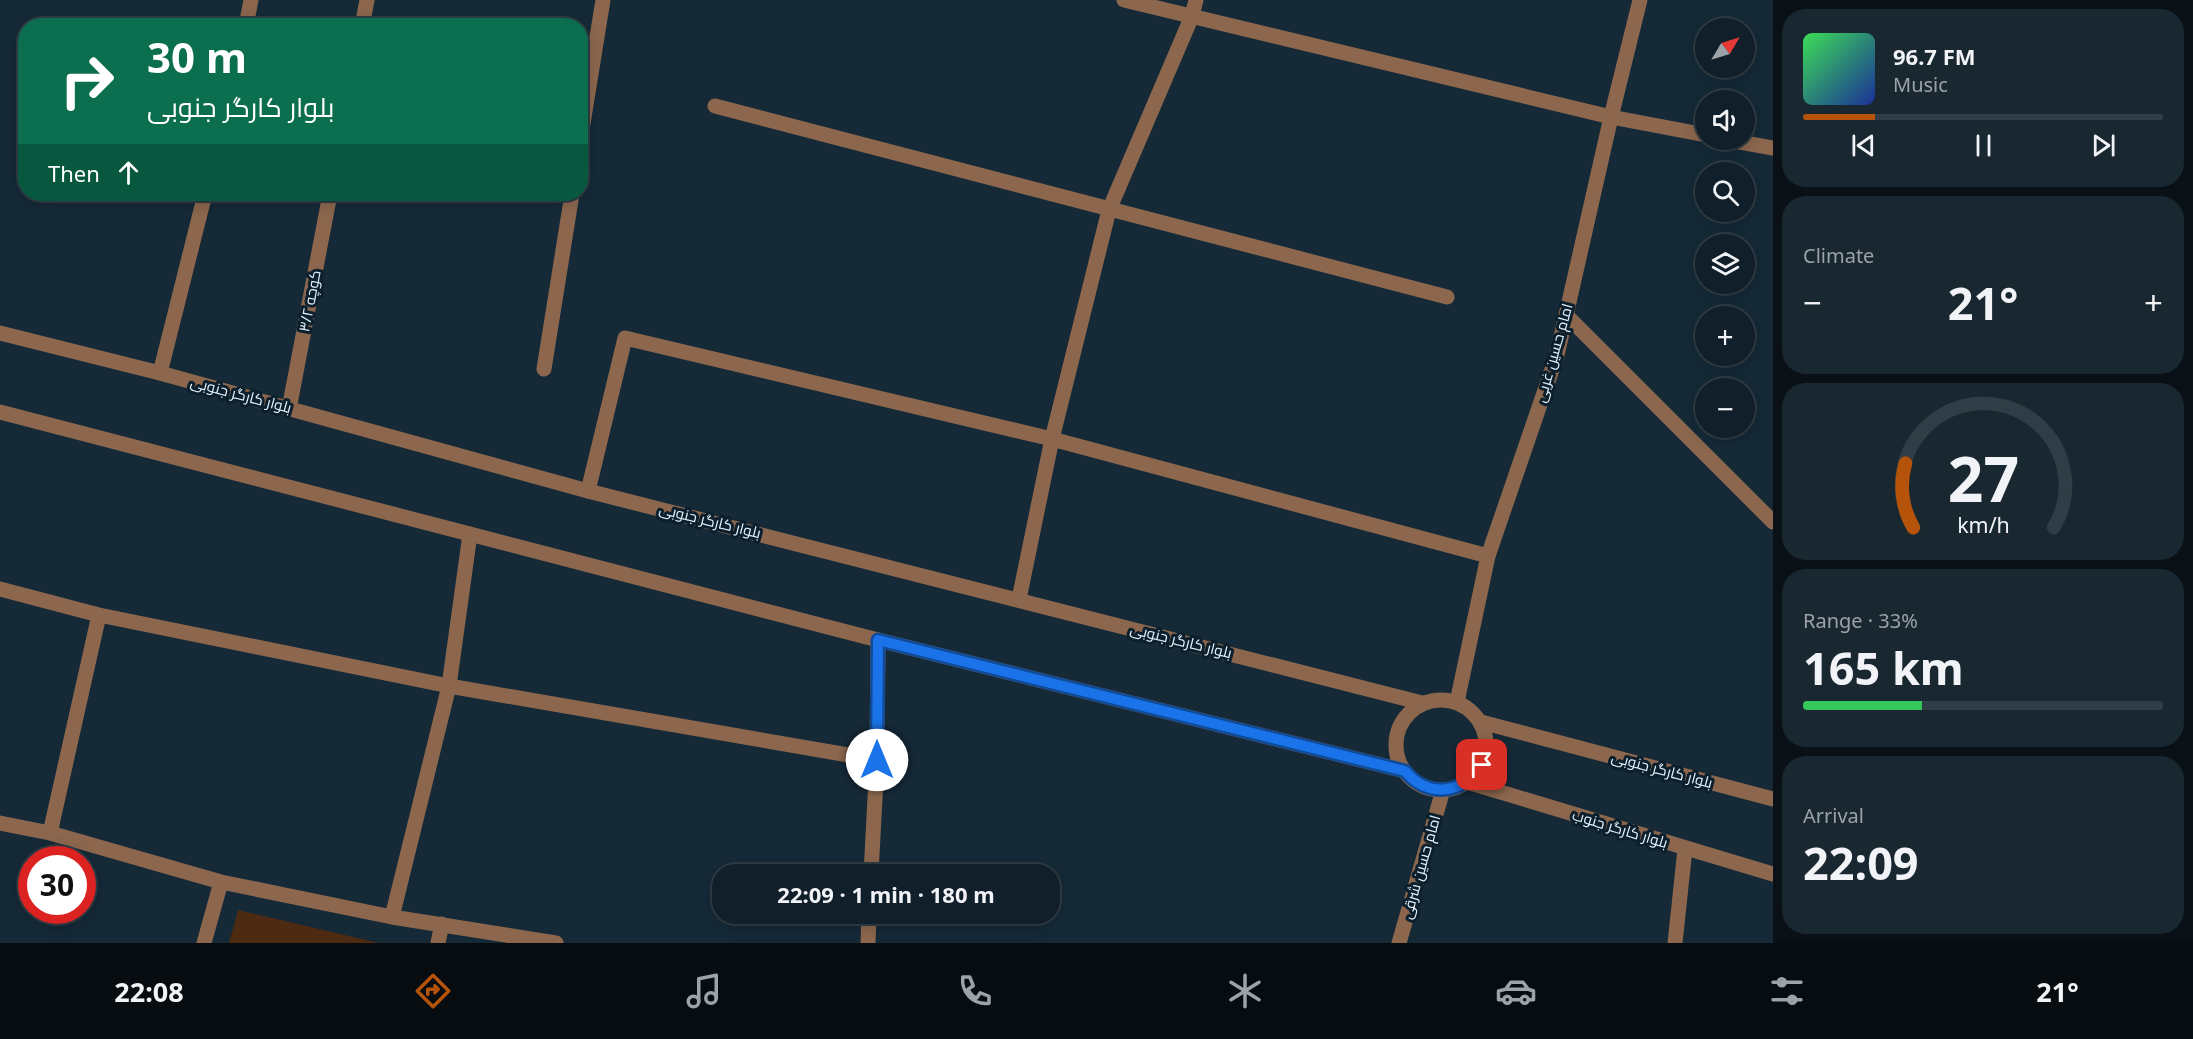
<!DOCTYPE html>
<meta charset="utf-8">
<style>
:root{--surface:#101f29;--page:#192731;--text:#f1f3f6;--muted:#9ca2a8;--line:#303d46;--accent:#b45309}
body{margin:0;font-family:"Noto Sans",Cairo,sans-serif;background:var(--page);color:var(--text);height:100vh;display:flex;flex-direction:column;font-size:22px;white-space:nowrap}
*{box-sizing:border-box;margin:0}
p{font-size:20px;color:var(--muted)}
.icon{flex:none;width:33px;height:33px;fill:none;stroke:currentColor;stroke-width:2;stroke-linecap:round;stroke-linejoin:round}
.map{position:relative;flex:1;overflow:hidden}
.details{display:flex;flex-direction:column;gap:9px;padding:9px;background:#091117;width:420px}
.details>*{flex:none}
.hud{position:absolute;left:18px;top:18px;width:570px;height:183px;border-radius:24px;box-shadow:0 3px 15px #0003,0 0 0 2px var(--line);background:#0b6e4f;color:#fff;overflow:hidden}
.needle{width:39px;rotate:52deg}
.buttons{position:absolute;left:1695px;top:18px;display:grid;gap:12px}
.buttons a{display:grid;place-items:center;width:60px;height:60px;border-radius:50%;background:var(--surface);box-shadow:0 3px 15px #0003,0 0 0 2px var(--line);font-size:30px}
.speed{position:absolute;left:18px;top:846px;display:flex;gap:12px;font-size:30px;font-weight:700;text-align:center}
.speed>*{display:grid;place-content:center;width:78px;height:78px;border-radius:50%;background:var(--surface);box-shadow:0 3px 15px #0003,0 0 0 2px var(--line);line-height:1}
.speed .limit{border:9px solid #d22;background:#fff;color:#111}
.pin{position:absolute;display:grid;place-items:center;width:51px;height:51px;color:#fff;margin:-26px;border-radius:12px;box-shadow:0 3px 9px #0006}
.me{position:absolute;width:66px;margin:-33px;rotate:0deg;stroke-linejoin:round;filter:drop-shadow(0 0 4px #0008)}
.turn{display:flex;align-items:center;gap:21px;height:126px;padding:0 30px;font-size:27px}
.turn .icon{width:78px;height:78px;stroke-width:2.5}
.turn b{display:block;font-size:42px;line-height:51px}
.then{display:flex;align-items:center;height:57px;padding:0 30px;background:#0003;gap:12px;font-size:22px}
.big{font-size:45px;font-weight:700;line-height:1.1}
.details .tile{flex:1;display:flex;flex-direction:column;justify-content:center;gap:9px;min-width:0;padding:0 21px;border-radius:24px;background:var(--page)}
.details .dial{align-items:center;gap:0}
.dial svg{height:156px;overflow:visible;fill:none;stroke:var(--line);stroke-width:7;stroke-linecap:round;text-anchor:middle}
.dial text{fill:var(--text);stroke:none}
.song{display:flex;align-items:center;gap:18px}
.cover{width:72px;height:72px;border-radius:9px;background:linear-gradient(135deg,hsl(130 70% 55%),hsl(230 70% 35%))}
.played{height:6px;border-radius:3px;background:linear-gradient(90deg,var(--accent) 20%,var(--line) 20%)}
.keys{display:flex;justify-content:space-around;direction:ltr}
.heat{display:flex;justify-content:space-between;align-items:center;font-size:33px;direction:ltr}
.charge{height:9px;border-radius:4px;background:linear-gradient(90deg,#34c759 33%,var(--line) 0)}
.trip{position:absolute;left:712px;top:864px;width:348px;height:60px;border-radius:24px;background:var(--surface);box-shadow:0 3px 15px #0003,0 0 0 2px var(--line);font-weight:700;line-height:60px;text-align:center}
.dock{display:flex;height:96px;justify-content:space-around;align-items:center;background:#060c10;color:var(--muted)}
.dock .icon{width:42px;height:42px}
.dock .selected{color:var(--accent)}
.dock b{font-size:27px;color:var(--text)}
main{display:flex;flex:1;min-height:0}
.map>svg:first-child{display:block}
.green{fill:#4d2b13}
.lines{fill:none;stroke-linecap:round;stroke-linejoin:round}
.minor{stroke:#8c674e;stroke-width:15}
.tertiary{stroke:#8c674e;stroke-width:15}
.route-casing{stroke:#114b97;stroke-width:15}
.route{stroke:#1a73e8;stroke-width:10}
.labels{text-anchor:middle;stroke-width:6;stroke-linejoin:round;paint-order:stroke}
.street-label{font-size:15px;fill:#e7f3fd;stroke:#0b1f2d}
</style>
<main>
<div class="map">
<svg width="1773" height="943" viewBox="0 0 1773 943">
<rect width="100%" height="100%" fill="#152937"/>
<path class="green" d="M238,910L379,943H229Z"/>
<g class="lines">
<path class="minor" d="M1124,0L1611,117L1706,135
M246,26L251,0
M362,26L367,0
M715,106L1447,297
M1729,140L1773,148
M580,142L603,0
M1566,315L1773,522
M544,369L572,194
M160,373L205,194
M289,409L330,194
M588,491L625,338L1052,439L1488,556
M0,589L99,615L449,686L877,760
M1019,599L1052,439L1109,210L1192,16L1196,0
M0,823L50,833L221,882L392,917L556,943
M50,833L99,615
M871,874L877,760L878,640
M392,917L449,686L470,534
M204,943L221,882
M438,943L442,924
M868,943L869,914
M1675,943L1685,849"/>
<path class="tertiary" d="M0,333L160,373L588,491L1422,703
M0,412L878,640L1405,771
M1396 745a45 45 0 1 1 90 0a45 45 0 1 1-90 0Z
M1457,702L1488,556L1557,355L1611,117L1640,0
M1481,722L1773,799
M1467,782L1773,874
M1399,943L1443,790"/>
</g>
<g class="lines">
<g class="route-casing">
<path id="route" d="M877,760L878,640L1405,771C1427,798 1463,795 1482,765"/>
</g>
<use href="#route" class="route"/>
</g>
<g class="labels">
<g class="street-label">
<text transform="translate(310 301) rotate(-79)" y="5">کوچه ۳/۲</text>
<text transform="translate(1554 353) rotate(-74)" y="5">امام حسین غربی</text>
<text transform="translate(241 395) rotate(15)" y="5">بلوار کارگر جنوبی</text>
<text transform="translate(710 521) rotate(14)" y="5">بلوار کارگر جنوبی</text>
<text transform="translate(1181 641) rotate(14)" y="5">بلوار کارگر جنوبی</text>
<text transform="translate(1662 770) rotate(15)" y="5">بلوار کارگر جنوبی</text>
<text transform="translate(1620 829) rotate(17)" y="5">بلوار کارگر جنوب</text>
<text transform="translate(1421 867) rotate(-74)" y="5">امام حسین شرقی</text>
</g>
</g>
</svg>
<div class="buttons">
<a><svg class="needle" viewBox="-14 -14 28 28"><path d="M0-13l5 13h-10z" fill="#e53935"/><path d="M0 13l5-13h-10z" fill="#9ca2a8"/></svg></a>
<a><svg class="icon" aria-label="sound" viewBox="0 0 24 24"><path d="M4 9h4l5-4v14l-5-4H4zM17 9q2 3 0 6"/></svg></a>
<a><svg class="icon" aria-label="search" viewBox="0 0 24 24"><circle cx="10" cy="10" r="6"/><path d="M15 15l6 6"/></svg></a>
<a><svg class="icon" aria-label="layers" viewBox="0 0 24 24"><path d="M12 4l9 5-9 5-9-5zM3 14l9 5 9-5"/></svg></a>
<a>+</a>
<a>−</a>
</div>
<div class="speed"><div class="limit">30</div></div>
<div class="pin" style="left:1482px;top:765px;background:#d93025"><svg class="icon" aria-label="arrive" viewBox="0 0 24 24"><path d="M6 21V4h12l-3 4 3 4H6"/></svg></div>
<svg class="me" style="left:877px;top:760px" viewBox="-20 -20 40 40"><circle r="19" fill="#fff"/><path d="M0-13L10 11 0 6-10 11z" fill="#1a73e8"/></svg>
<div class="trip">22:09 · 1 min · 180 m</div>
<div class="hud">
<div class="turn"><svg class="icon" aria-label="right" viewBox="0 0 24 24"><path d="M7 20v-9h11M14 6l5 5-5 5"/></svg><div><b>30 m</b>بلوار کارگر جنوبی</div></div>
<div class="then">Then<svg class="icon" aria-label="ahead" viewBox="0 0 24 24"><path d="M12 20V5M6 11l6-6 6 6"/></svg></div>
</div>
</div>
<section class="details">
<div class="tile">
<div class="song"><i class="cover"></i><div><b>96.7 FM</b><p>Music</p></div></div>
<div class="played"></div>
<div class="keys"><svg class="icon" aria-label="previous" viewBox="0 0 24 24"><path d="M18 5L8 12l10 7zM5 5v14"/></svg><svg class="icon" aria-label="pause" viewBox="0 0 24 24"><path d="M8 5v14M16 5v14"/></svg><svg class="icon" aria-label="next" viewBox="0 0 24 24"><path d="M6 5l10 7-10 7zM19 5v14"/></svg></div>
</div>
<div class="tile"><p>Climate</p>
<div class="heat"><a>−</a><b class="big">21°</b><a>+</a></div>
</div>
<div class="tile dial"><svg viewBox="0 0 100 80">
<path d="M14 69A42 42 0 1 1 86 69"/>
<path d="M14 69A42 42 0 0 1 10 36" stroke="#b45309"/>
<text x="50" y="56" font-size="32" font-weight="700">27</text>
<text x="50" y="72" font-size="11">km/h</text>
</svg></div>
<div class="tile"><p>Range · 33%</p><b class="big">165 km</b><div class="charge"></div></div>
<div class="tile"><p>Arrival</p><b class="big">22:09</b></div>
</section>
</main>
<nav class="dock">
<b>22:08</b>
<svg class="icon selected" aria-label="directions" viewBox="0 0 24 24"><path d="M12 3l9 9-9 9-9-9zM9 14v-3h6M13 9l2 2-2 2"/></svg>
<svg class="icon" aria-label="music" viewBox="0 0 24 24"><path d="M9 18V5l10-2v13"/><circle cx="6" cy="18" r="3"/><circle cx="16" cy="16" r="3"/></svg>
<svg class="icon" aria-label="phone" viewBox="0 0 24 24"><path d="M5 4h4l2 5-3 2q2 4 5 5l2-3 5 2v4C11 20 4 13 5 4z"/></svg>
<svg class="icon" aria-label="climate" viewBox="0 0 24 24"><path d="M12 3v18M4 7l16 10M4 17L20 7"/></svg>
<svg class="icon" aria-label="car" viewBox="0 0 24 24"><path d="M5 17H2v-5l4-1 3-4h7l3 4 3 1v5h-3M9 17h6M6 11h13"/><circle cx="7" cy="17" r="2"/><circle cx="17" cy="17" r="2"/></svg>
<svg class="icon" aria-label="filters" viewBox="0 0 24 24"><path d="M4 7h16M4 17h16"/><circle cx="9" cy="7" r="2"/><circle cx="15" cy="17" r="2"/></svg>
<b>21°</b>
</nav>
